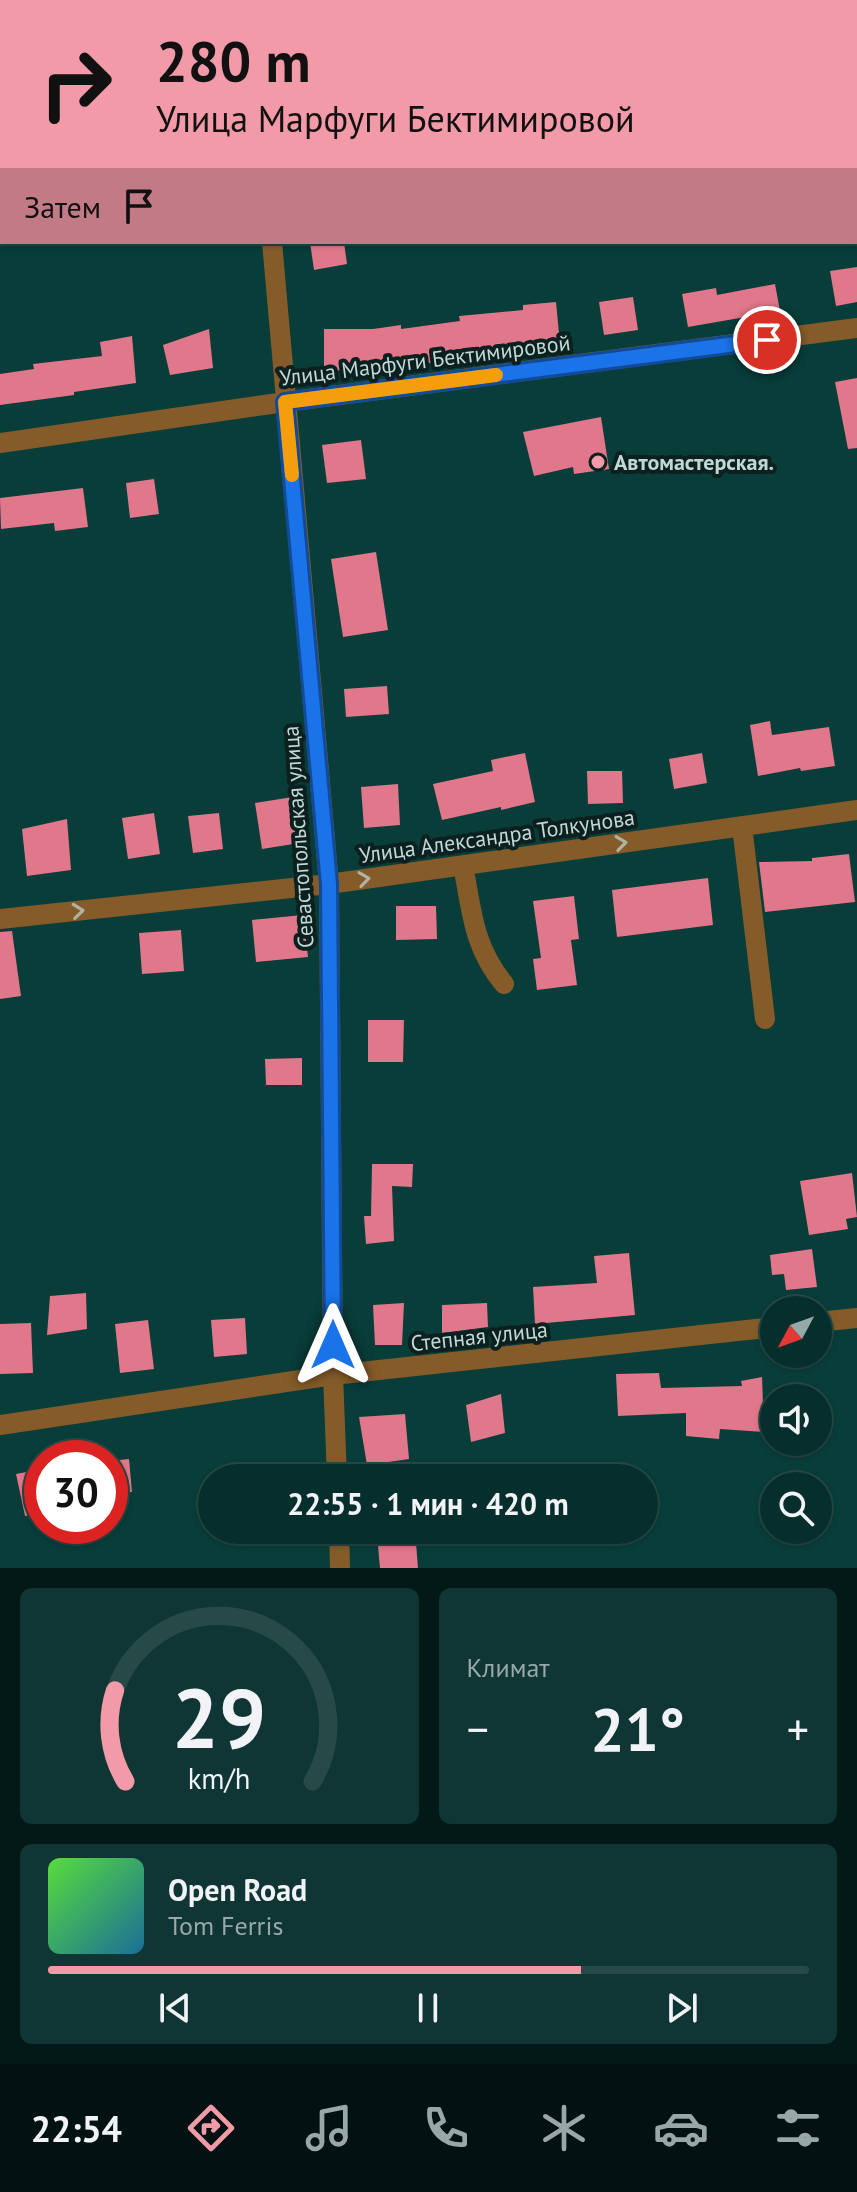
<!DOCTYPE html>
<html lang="ru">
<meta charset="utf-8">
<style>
:root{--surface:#062e2c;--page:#0f3634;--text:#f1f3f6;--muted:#98a8a9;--line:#274a48;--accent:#f39aa8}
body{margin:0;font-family:"PT Sans",sans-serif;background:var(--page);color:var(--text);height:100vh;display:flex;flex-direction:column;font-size:30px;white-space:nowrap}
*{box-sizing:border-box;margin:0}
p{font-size:26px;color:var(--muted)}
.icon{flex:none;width:44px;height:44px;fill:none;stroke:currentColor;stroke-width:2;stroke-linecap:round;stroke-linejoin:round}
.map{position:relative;height:1568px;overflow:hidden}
.side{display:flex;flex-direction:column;gap:20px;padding:20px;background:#031918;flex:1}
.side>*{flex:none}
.top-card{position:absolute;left:0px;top:0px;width:858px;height:244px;box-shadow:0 2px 6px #0004,0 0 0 2px var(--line);background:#f39aa8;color:#111;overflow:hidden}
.needle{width:52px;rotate:229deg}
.controls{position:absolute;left:760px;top:1296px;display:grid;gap:16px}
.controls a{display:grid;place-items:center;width:72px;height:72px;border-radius:50%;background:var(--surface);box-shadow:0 2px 6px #0004,0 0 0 2px var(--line);font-size:40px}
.speed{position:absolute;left:24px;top:1440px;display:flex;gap:16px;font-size:40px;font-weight:700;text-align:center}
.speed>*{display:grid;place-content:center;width:104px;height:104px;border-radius:50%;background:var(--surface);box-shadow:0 2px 6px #0004,0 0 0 2px var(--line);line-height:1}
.speed .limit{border:12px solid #d22;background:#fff;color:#111}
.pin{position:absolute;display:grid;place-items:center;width:68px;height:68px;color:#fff;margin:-34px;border:4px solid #fff;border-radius:50%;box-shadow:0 2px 8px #0007}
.me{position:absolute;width:88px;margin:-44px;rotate:0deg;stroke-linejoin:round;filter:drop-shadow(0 0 6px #0008)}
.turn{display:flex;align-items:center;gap:28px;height:168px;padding:0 24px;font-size:36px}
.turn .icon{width:104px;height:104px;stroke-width:2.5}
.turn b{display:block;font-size:56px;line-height:68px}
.then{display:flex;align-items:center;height:76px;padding:0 24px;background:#0003;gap:16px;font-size:30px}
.big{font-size:60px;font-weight:700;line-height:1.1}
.side .widget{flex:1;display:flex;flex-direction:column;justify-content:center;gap:12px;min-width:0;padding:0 28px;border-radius:12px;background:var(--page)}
.side .dial{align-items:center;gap:0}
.dial svg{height:208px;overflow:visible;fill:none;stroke:var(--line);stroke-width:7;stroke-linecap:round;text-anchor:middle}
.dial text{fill:var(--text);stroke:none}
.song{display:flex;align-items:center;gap:24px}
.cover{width:96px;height:96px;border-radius:12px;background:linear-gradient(135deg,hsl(110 70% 55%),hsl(200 70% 35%))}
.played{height:8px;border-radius:4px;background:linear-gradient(90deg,var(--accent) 70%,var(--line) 70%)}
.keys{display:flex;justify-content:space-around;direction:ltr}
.heat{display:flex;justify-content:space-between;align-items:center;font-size:44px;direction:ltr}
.side .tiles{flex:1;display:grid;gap:20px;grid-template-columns:1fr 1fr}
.widget:last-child{grid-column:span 2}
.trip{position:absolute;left:198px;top:1464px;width:460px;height:80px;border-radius:40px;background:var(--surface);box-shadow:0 2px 6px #0004,0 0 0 2px var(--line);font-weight:700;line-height:80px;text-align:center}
.tabs{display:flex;height:128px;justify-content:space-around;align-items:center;background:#021212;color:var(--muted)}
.tabs .icon{width:56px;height:56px}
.tabs .active{color:var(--accent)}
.tabs b{font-size:36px;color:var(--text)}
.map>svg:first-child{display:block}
.building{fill:#e0778a}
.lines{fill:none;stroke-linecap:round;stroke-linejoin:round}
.minor{stroke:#855c29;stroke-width:20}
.oneway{stroke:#aeb3a2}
.route-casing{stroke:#114b97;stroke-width:20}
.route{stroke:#1a73e8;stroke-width:14}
.slow{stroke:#f59e0b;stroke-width:14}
.poi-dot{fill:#f39aa8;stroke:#0c201f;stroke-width:3}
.labels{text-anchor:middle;stroke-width:8;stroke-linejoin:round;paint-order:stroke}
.street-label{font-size:22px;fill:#c0d8d6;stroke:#0c201f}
.poi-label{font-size:22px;font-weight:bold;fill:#c0d8d6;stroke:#0c201f;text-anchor:start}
</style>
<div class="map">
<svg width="857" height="1568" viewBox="0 0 857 1568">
<rect width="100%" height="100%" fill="#083d3a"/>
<path class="building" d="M310,242H344L347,264L314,270Z
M857,267V302L836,306L830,271Z
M775,284L780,311L688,327L682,294L716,288L717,295Z
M633,297L638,330L604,335L599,302Z
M556,302L560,344L526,348V344L440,352L441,363H405L406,368L324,371V329H373L401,325V329L460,321L459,316L523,310V305Z
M209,329L213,368L170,375L163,345Z
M132,336L136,383L74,392V395L0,405V374L34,369L33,364L102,356L100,342Z
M857,378V448L848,449L835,382Z
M601,417L609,469L574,474L573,467L534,476L523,432Z
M361,440L366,479L327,483L322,445Z
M154,479L159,514L130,518L126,483Z
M83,488L88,527L55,531L54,523L1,529L0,498Z
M376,552L388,630L343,637L331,559Z
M387,686L389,714L346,717L344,689Z
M770,721L772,735L829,727L835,766L801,771L800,768L758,776L750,725Z
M525,753L535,802L501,810V807L442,820L433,784L493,771L491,760Z
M702,753L707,783L674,789L669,759Z
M587,771H622L623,803L588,804Z
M398,784L400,825L364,828L361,787Z
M299,796L306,842L262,849L255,803Z
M154,813L160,854L128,859L122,818Z
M219,813L223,849L193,853L188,816Z
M67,819L71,870L27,876L22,829Z
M849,854L855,902L765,912L759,862L812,861V858Z
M708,878L713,925L617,937L612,890Z
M574,896L579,939L571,940L577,985L537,990L533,959L541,958L533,901Z
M396,906H436L437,939L396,940Z
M303,915L308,957L256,962L252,920Z
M181,930L184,971L142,974L139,933Z
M12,931L21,996L0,999V932Z
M368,1020H404L403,1062H368Z
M302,1058V1085H266L265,1059Z
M372,1164H413L412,1187L392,1186L394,1241L366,1244L364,1216H371Z
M852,1173L857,1217L846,1219L848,1229L809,1235L800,1181Z
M812,1249L817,1287L786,1290L784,1274L772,1275L770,1255Z
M629,1253L635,1315L535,1324L533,1287L597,1283L594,1256Z
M86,1293L87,1329L47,1335L50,1296Z
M404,1303L402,1345H375L373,1305Z
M487,1303L488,1327L442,1333V1305Z
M245,1318L247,1354L214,1357L211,1320Z
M148,1320L154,1369L120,1373L115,1324Z
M31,1323L33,1373L0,1374V1324Z
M659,1373L661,1388L742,1386L741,1381L762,1377L764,1432L720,1429L719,1439L686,1436V1413L618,1416L616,1374Z
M501,1394L505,1433L471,1442L466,1405Z
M405,1414L409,1459L367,1465L359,1417Z
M129,1459L132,1492L110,1494V1461Z
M42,1469V1513L25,1516L16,1474Z
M416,1543L418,1568H380L378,1546Z"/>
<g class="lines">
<path class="minor" d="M253,0L254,2
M272,242L329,884L333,1375L337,1478
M0,443L285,402L857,328
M742,826L765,1019
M463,865C472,912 473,946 504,984
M0,919L329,884L857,810
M818,1322L857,1318
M0,1425L333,1375L774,1327
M339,1530L340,1568"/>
</g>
<defs><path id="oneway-chevron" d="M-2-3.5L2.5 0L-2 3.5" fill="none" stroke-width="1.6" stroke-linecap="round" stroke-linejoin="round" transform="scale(2)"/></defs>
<g class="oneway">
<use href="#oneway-chevron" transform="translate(621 843) rotate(-8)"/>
<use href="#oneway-chevron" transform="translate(364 879) rotate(-8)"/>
<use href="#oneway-chevron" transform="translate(78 911) rotate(-6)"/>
</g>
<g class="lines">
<g class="route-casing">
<path id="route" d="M333,1345L329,884L285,402L767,340"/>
</g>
<use href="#route" class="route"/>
<path class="slow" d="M292,475L285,402L496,375"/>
</g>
<circle class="poi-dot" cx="598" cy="462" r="8"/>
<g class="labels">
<g class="street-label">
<text transform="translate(425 360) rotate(-7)" y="8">Улица Марфуги Бектимировой</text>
<text transform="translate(497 836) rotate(-8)" y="8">Улица Александра Толкунова</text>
<text transform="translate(298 837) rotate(-94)" y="8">Севастопольская улица</text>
<text transform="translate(479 1336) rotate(-6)" y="8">Степная улица</text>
</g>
<g class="poi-label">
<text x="614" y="470">Автомастерская.</text>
</g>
</g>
</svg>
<div class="controls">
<a><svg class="needle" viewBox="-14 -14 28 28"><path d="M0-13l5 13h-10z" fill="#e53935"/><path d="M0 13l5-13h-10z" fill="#98a8a9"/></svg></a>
<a><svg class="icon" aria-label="sound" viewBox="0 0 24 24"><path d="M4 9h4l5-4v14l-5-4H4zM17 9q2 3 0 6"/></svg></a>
<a><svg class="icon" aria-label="search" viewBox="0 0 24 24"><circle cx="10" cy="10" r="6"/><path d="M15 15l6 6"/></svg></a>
</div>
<div class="speed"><div class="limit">30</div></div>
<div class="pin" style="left:767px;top:340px;background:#d93025"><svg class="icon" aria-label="arrive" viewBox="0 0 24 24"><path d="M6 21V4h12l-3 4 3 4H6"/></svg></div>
<svg class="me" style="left:333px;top:1345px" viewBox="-20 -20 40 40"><path d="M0-17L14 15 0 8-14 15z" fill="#1a73e8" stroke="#fff" stroke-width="4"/></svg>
<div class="trip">22:55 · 1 мин · 420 m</div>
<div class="top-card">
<div class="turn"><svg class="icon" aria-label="right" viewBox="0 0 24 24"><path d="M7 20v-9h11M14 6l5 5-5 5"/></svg><div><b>280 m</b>Улица Марфуги Бектимировой</div></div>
<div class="then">Затем<svg class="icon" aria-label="arrive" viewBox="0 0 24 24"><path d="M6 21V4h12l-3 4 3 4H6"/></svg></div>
</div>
</div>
<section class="side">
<div class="tiles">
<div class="widget dial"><svg viewBox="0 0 100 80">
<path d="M14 69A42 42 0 1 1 86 69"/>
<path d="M14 69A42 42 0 0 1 10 34" stroke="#f39aa8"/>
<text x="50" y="56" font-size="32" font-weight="700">29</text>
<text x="50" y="72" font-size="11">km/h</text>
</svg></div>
<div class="widget"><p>Климат</p>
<div class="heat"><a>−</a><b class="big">21°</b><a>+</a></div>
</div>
<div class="widget">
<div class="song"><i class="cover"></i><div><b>Open Road</b><p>Tom Ferris</p></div></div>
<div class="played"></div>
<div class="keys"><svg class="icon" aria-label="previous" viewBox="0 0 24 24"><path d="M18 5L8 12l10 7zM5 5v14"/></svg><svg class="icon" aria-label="pause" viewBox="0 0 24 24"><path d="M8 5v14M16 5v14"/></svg><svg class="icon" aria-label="next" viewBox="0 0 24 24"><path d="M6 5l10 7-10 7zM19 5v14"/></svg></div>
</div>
</div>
</section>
<nav class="tabs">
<b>22:54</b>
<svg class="icon active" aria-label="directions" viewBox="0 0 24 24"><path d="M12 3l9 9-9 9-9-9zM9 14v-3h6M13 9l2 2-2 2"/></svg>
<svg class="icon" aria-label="music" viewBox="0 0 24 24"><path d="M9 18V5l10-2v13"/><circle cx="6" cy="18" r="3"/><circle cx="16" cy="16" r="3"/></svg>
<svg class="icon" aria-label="phone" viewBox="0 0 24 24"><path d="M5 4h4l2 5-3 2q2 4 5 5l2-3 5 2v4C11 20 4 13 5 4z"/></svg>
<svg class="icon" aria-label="climate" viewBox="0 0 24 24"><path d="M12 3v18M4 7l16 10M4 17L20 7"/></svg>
<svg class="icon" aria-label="car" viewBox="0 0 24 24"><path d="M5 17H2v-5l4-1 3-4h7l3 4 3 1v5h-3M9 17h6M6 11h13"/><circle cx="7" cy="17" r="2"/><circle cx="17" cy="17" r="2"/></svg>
<svg class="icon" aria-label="filters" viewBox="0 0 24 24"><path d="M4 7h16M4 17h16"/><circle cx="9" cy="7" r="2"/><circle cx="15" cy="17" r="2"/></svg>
</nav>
